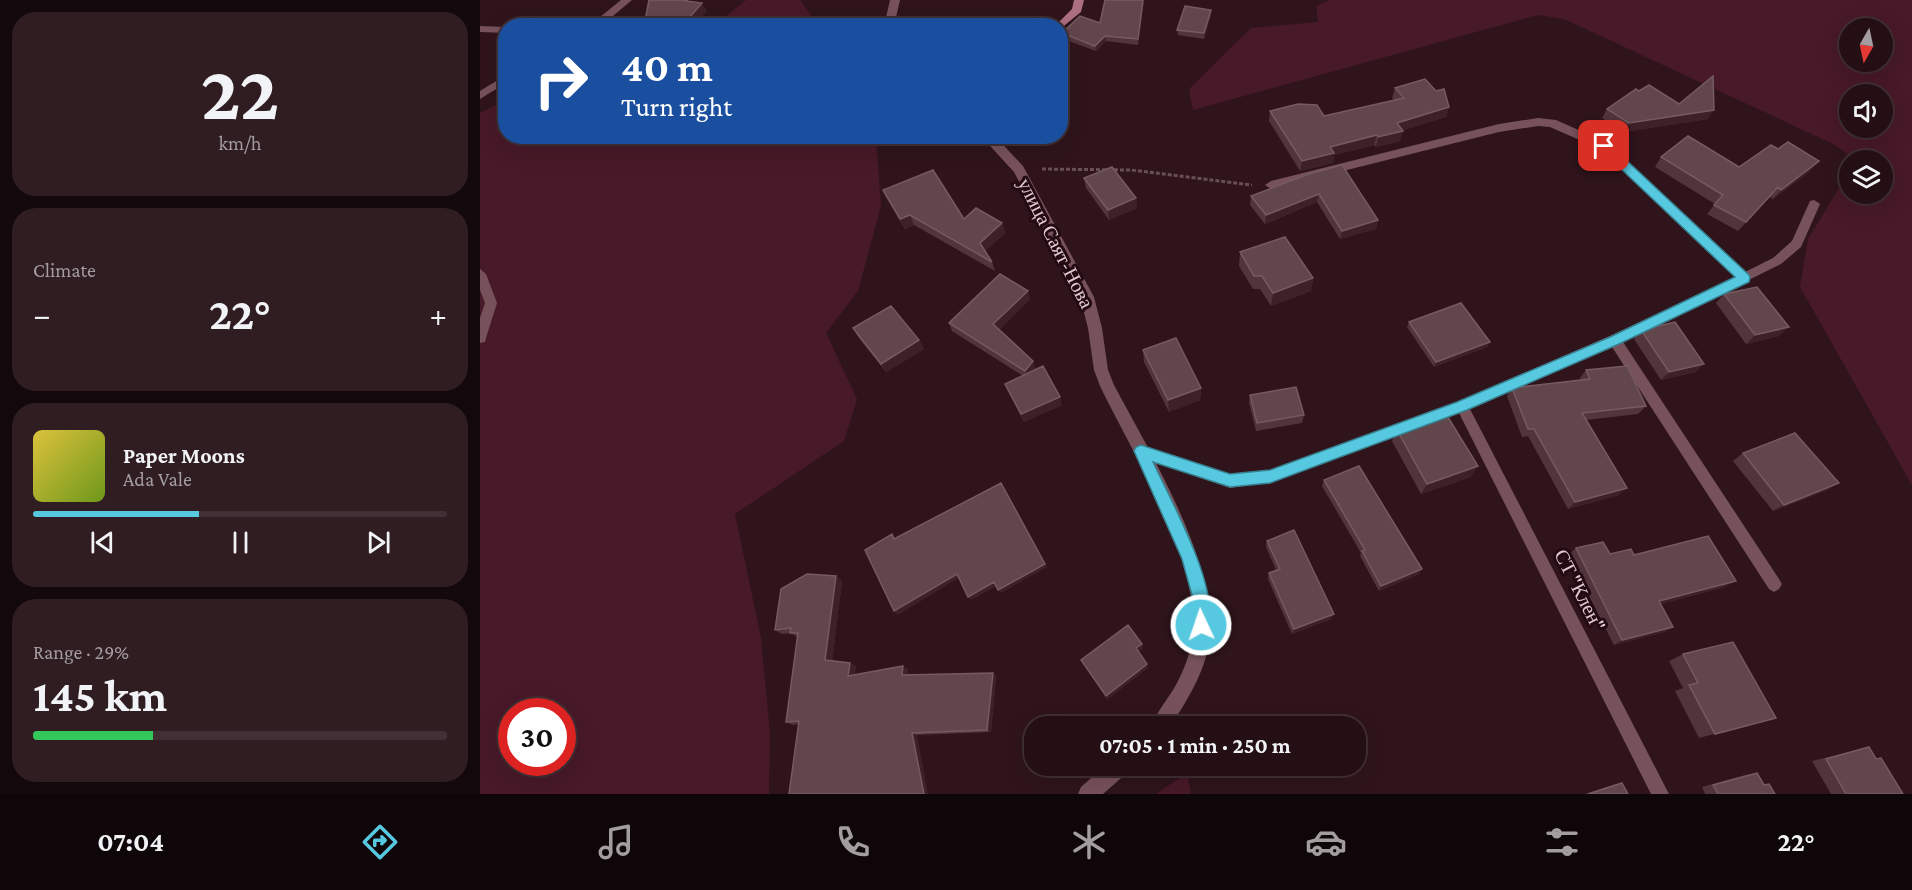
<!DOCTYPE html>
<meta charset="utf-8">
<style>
:root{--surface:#230f14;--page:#2f1d22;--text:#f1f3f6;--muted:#a39ca0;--line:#402f34;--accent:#56c9e1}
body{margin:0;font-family:"Crimson Pro",serif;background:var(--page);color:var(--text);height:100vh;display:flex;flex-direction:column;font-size:22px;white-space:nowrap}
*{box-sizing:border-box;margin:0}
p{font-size:20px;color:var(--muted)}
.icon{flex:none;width:33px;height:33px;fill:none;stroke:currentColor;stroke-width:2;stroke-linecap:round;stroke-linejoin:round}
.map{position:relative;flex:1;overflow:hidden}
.side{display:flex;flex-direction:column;gap:12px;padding:12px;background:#13080b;width:480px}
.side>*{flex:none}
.top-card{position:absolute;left:18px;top:18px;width:570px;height:126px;border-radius:24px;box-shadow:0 6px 24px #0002,0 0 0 2px var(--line);background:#1a4fa0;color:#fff;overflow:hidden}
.needle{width:39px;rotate:189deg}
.buttons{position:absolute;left:1359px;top:18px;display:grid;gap:12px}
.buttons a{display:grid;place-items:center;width:54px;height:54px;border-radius:50%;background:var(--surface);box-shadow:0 6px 24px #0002,0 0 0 2px var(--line);font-size:30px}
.speed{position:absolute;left:18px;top:698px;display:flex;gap:12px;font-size:30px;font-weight:700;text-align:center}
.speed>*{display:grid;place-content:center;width:78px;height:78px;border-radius:50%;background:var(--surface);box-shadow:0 6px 24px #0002,0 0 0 2px var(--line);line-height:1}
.speed .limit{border:9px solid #d22;background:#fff;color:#111}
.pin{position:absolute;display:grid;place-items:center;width:51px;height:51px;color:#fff;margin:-26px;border-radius:12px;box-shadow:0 3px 9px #0006}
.me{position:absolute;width:66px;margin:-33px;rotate:357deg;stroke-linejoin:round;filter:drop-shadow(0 0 4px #0008)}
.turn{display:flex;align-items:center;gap:21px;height:126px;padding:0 24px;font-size:27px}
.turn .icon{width:78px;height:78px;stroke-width:2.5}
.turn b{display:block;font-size:42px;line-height:51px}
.big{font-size:45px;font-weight:700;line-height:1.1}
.side .tile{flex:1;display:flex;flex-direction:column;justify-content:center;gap:9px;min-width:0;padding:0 21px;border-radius:24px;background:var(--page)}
.side .dial{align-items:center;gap:0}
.dial b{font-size:78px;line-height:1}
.song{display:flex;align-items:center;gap:18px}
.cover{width:72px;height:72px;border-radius:9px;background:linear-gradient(135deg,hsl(50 70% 55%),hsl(80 70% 35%))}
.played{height:6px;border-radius:3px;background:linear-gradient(90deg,var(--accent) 40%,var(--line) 40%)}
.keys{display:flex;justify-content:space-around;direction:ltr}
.heat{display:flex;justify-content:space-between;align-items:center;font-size:33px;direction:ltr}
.charge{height:9px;border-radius:4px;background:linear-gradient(90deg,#34c759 29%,var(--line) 0)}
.trip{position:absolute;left:544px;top:716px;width:342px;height:60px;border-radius:24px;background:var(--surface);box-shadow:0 6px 24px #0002,0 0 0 2px var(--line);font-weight:700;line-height:60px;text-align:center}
.menu{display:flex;height:96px;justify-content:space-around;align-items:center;background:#0e0608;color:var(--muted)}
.menu .icon{width:42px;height:42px}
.menu .selected{color:var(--accent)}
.menu b{font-size:27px;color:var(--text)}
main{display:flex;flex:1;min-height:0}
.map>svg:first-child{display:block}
.green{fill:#481928;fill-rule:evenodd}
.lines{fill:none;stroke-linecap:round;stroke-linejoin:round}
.path{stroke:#674f55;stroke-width:3;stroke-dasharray:4 2;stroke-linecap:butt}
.lane{fill:#78525b;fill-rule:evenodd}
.street{fill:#78525b;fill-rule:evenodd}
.secondary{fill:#ac6f7f;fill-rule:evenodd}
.wall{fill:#52353c}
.shaded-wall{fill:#3d2128}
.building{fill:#61464c;stroke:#755b61;stroke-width:1.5}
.route{fill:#56c9e1;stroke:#388392;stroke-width:1.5}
.labels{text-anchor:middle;stroke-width:6;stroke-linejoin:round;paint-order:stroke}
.street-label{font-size:20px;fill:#e0ccd0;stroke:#240a12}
</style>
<main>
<section class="side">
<div class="tile dial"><b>22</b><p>km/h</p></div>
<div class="tile"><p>Climate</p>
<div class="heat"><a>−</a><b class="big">22°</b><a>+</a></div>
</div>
<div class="tile">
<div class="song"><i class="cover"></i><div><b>Paper Moons</b><p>Ada Vale</p></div></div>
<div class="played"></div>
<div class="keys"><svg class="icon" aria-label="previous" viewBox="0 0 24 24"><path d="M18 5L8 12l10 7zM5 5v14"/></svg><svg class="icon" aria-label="pause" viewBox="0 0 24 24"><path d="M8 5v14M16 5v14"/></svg><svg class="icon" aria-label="next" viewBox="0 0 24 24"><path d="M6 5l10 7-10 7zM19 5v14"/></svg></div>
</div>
<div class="tile"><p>Range · 29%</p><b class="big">145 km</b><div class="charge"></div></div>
</section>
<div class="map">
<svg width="1432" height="794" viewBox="0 0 1432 794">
<rect width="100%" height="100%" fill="#2f141b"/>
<path class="green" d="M266,0H320L338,25H235Z
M850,0H1432V485L1320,287L1328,239L1369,172L1370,194H1402V160H1376L1353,144L1084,19L1058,15L713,110L709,89L771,28L838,22L836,6ZM1370,28H1402V62H1370ZM1370,94H1402V128H1370Z
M25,101L26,136L396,137L401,206L378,291L346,333L377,399L364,441L255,514L281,638L290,733L289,794H0V113ZM32,711H82V762H32Z
M707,773L711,794H676Z"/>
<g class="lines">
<path class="path" d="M562,169L651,170L772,185"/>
<path class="lane" d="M141,0H152L121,26H109Z
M410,0H420L414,26H404Z
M0,26L26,27V33L0,32Z
M26,75V83L0,99V91Z
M1058,118L1076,120L1128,143L1265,272L1293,258L1312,241L1330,201L1334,200L1340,204L1321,247L1301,264L1143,342L1299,579L1302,584L1299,589L1294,592L1289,589L1132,347L990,409L1189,794H1171L979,413L790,482L750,488L656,455L654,451L656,447L661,445L750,474L790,470L977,402L1130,336L1255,277L1120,149L1070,127L1058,126L1019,132L791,189L785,185L791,181L1019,124Z
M0,269L6,274L17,303L6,338L5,342L0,343V318L5,303L0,290Z"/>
<path class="street" d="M501,136H515L543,166L614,297L622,328L628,370L634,385C669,451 741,568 729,643C724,674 707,700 691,726H671C678,709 691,696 699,679C704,669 709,656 711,645C727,570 652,453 620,386L614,370L608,328L600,297L534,172Z
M626,765H651L648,772L623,794H598L601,787Z"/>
<path class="secondary" d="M594,0H604L601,12L580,29V26H575L592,9Z"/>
</g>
<path class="wall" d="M664,0L658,45L626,41L616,51L583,39L582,33L620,23Z
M731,10V15L724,39L698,35L697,30Z
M915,88L969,107L966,117L923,130L920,141L896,147L894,145L854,155L853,163L820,171L789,121L790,111L844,116L914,100L912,98Z
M1159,91L1199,104L1228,119L1144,132L1122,118L1127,109Z
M1298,149L1339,161L1330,171L1293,199L1290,197L1258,231L1227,214L1235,204L1175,167L1181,157L1259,167Z
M829,174L898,220L896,229L860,239L837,202L785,224L770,205L771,196Z
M604,178L656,198L657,208L629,220L606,188Z
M403,190L484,219L522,223L525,233L505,251L512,262L515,271L434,225L425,229L408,200Z
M760,252L833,278L831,291L791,306L780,289H773L759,266Z
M1244,294L1299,336L1266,344L1236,303Z
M550,299L519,330L553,361L555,368L554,371L582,405L544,422L525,384L543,376L472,331L469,323Z
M929,322L1010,342L1007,347L954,367L927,327Z
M373,328L439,340L444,349L406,372L378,337Z
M1161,330L1216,372L1181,380L1154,339Z
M663,350L721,388L720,400L689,412L664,362Z
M1106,370L1166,406L1158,414L1106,420L1139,495L1088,509L1048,436L1042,437L1027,396L1032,388L1101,380L1100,378Z
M770,395L824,415L822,423L776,431L769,403Z
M917,430L991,477L941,494L912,441Z
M1263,453L1359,483L1347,490L1293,511L1253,461Z
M844,480L939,574L899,591L880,556L881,553L842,486Z
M787,541L854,614L851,619L812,634L788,579L789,573L796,570L786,547Z
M1096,548L1130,554L1154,555L1245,587L1181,604L1193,627L1184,632L1134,645L1088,555Z
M362,581L352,660L376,666L374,675L428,669L427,675L516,676L511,732L437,735L318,724L313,725L306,722L317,637L311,633L302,634L295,630Z
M1203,654L1296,718L1219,738L1195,691L1203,688L1189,661Z
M1389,747L1396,759L1423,794H1351L1332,761Z
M1277,773L1284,784L1295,794H1225L1222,787L1265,775Z
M1142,783L1148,794H1105L1133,785Z"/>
<path class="shaded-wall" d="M663,0H664L658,45V39Z
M222,3L227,11L214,26H202Z
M731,10V15L724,39V33Z
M625,36L626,41L616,51L615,46Z
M969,107L966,117L915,133L917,123Z
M1234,110L1228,119L1144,132L1149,123Z
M923,131L920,141L896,147L898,137Z
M897,135L894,145L854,155L853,163L820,171L822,161L850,147Z
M1339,161L1330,171L1293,199L1301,190Z
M839,194L837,202L785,224L786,215Z
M656,198L657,208L629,220L628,210Z
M430,215L434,225L425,229L420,219Z
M898,220L896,229L860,239L862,231Z
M522,223L525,233L503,253L500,243Z
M833,278L831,291L791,306L793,293Z
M548,291L550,299L516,333L513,324Z
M1309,327L1299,336L1266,344L1275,335Z
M439,340L444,349L406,372L401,364Z
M1010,342L1007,347L954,367L956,362Z
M553,361L555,368L548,379L545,371Z
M1224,364L1216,372L1181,380L1189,372Z
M721,388L720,400L689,412L688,400Z
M580,397L582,405L544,422L541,414Z
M998,466L991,477L941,494L947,484Z
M1359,483L1347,490L1293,511L1304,505Z
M1147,488L1139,495L1088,509L1095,502Z
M565,564L567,567L521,593L518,590Z
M942,569L939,574L899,591L901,586Z
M477,574L480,577L418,615L414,611Z
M356,576L362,581L352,663L345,660Z
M1256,581L1245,587L1170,607L1179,601Z
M514,582L517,586L491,600L488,597Z
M854,614L851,619L812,634L814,629Z
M1193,627L1184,632L1134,645L1142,640Z
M662,644L663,649L658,652L656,648Z
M370,663L376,666L374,680L368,676Z
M667,664L668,668L627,700L626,696Z
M423,666L428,669L427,679L422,675Z
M513,673L516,676L511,732L507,730Z
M432,733L437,735L448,794H444Z"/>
<path class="building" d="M169,0H207L206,1L222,3L202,26H164Z
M625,0H663L658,39L625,36L615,46L582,33L600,16L620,23Z
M705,6L731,10L724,33L697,30Z
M1233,76L1234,110L1149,123L1127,109L1156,89L1159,91L1169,85L1199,104Z
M945,79L956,91L964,89L969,107L917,123L923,131L898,137L897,135L850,147L854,153L822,161L790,111L818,104L837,105L844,116L924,98L915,88Z
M1208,136L1259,167L1291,145L1298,149L1308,142L1339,161L1301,190L1298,187L1266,222L1234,205L1243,195L1181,157Z
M862,165L898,220L862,231L839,194L786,215L771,196L829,174Z
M632,167L656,198L628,210L604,178Z
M453,170L484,219L496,208L522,223L500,243L512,262L430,215L420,219L403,190Z
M805,237L833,278L793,293L782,276H774L760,252Z
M520,274L548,291L513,324L553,361L545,371L469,323Z
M1277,287L1309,327L1275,335L1244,294Z
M981,303L1010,342L956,362L929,322Z
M411,306L439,340L401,364L373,328Z
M1195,322L1224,364L1189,372L1161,330Z
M696,338L721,388L688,400L663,350Z
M563,366L580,397L541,414L525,384Z
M1147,366L1166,406L1102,413L1147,488L1095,502L1054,429H1048L1032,388L1110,379L1106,370Z
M816,387L824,415L777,423L770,395Z
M966,414L998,466L947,484L917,430Z
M1315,433L1359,483L1304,505L1263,453Z
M879,466L942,569L901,586L882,551L885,550L844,480Z
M521,483L565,564L518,590L514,582L488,597L477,574L414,611L385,550L412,534L414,539Z
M814,530L854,614L814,629L789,573L800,569L787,541Z
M1228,536L1256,581L1179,601L1193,627L1142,640L1096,548L1123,542L1130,554L1151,549L1154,555Z
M327,574L356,576L345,660L370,663L368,676L423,666L422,675L513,673L507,730L432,733L444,794H309L319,721L306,722L318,633H310L311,628L295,630L301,589Z
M648,625L662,644L656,648L667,664L626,696L601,660Z
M1253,642L1296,718L1235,734L1209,685L1218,683L1203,654Z
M1389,747L1396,759L1401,758L1423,794H1366L1346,759Z
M1277,773L1284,785L1289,784L1295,794H1238L1233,785Z
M1142,783L1148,794H1108Z"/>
<path class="route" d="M1124,142L1128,143L1269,275L1270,278L1269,282L1139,344L987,410L790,483L750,487L673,462C690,499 743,593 727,631L721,633L716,631L713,625L715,606L702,559L654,451L656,447L661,445L750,474L790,470L977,402L1130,337L1255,277L1120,149V143Z"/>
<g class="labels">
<g class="street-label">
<text transform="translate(576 243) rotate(63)" y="7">улица Саят-Нова</text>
<text transform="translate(1100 590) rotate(63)" y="7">СТ "Клен"</text>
</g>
</g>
</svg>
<div class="buttons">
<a><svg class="needle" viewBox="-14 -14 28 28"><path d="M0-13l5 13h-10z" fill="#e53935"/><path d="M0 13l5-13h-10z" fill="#a39ca0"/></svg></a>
<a><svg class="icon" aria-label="sound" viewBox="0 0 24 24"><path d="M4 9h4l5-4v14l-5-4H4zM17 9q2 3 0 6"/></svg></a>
<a><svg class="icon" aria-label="layers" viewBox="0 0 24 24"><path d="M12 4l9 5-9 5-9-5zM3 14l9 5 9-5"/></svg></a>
</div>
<div class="speed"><div class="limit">30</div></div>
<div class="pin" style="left:1124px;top:146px;background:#d93025"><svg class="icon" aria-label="arrive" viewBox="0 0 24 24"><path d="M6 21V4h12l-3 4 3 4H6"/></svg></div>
<svg class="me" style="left:721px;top:625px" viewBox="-20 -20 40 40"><circle r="17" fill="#56c9e1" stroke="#fff" stroke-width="3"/><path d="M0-11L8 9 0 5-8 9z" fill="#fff"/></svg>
<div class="trip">07:05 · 1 min · 250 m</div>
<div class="top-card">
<div class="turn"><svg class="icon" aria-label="right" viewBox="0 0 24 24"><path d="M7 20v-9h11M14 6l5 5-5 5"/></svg><div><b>40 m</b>Turn right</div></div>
</div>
</div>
</main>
<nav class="menu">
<b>07:04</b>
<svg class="icon selected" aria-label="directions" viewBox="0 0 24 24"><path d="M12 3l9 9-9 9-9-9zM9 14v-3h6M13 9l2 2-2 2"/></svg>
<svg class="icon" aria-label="music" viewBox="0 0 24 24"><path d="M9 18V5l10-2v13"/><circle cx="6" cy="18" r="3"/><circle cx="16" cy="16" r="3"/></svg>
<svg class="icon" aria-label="phone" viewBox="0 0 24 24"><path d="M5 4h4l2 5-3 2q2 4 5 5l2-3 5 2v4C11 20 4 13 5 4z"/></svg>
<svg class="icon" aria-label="climate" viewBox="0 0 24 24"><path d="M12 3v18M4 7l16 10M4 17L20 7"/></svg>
<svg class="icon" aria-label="car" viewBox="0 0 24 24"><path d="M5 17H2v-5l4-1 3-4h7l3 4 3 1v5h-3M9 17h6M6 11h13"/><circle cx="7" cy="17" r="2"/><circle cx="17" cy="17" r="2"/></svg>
<svg class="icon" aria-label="filters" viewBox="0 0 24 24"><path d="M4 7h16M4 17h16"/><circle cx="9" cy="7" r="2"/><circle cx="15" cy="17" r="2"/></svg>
<b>22°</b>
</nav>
